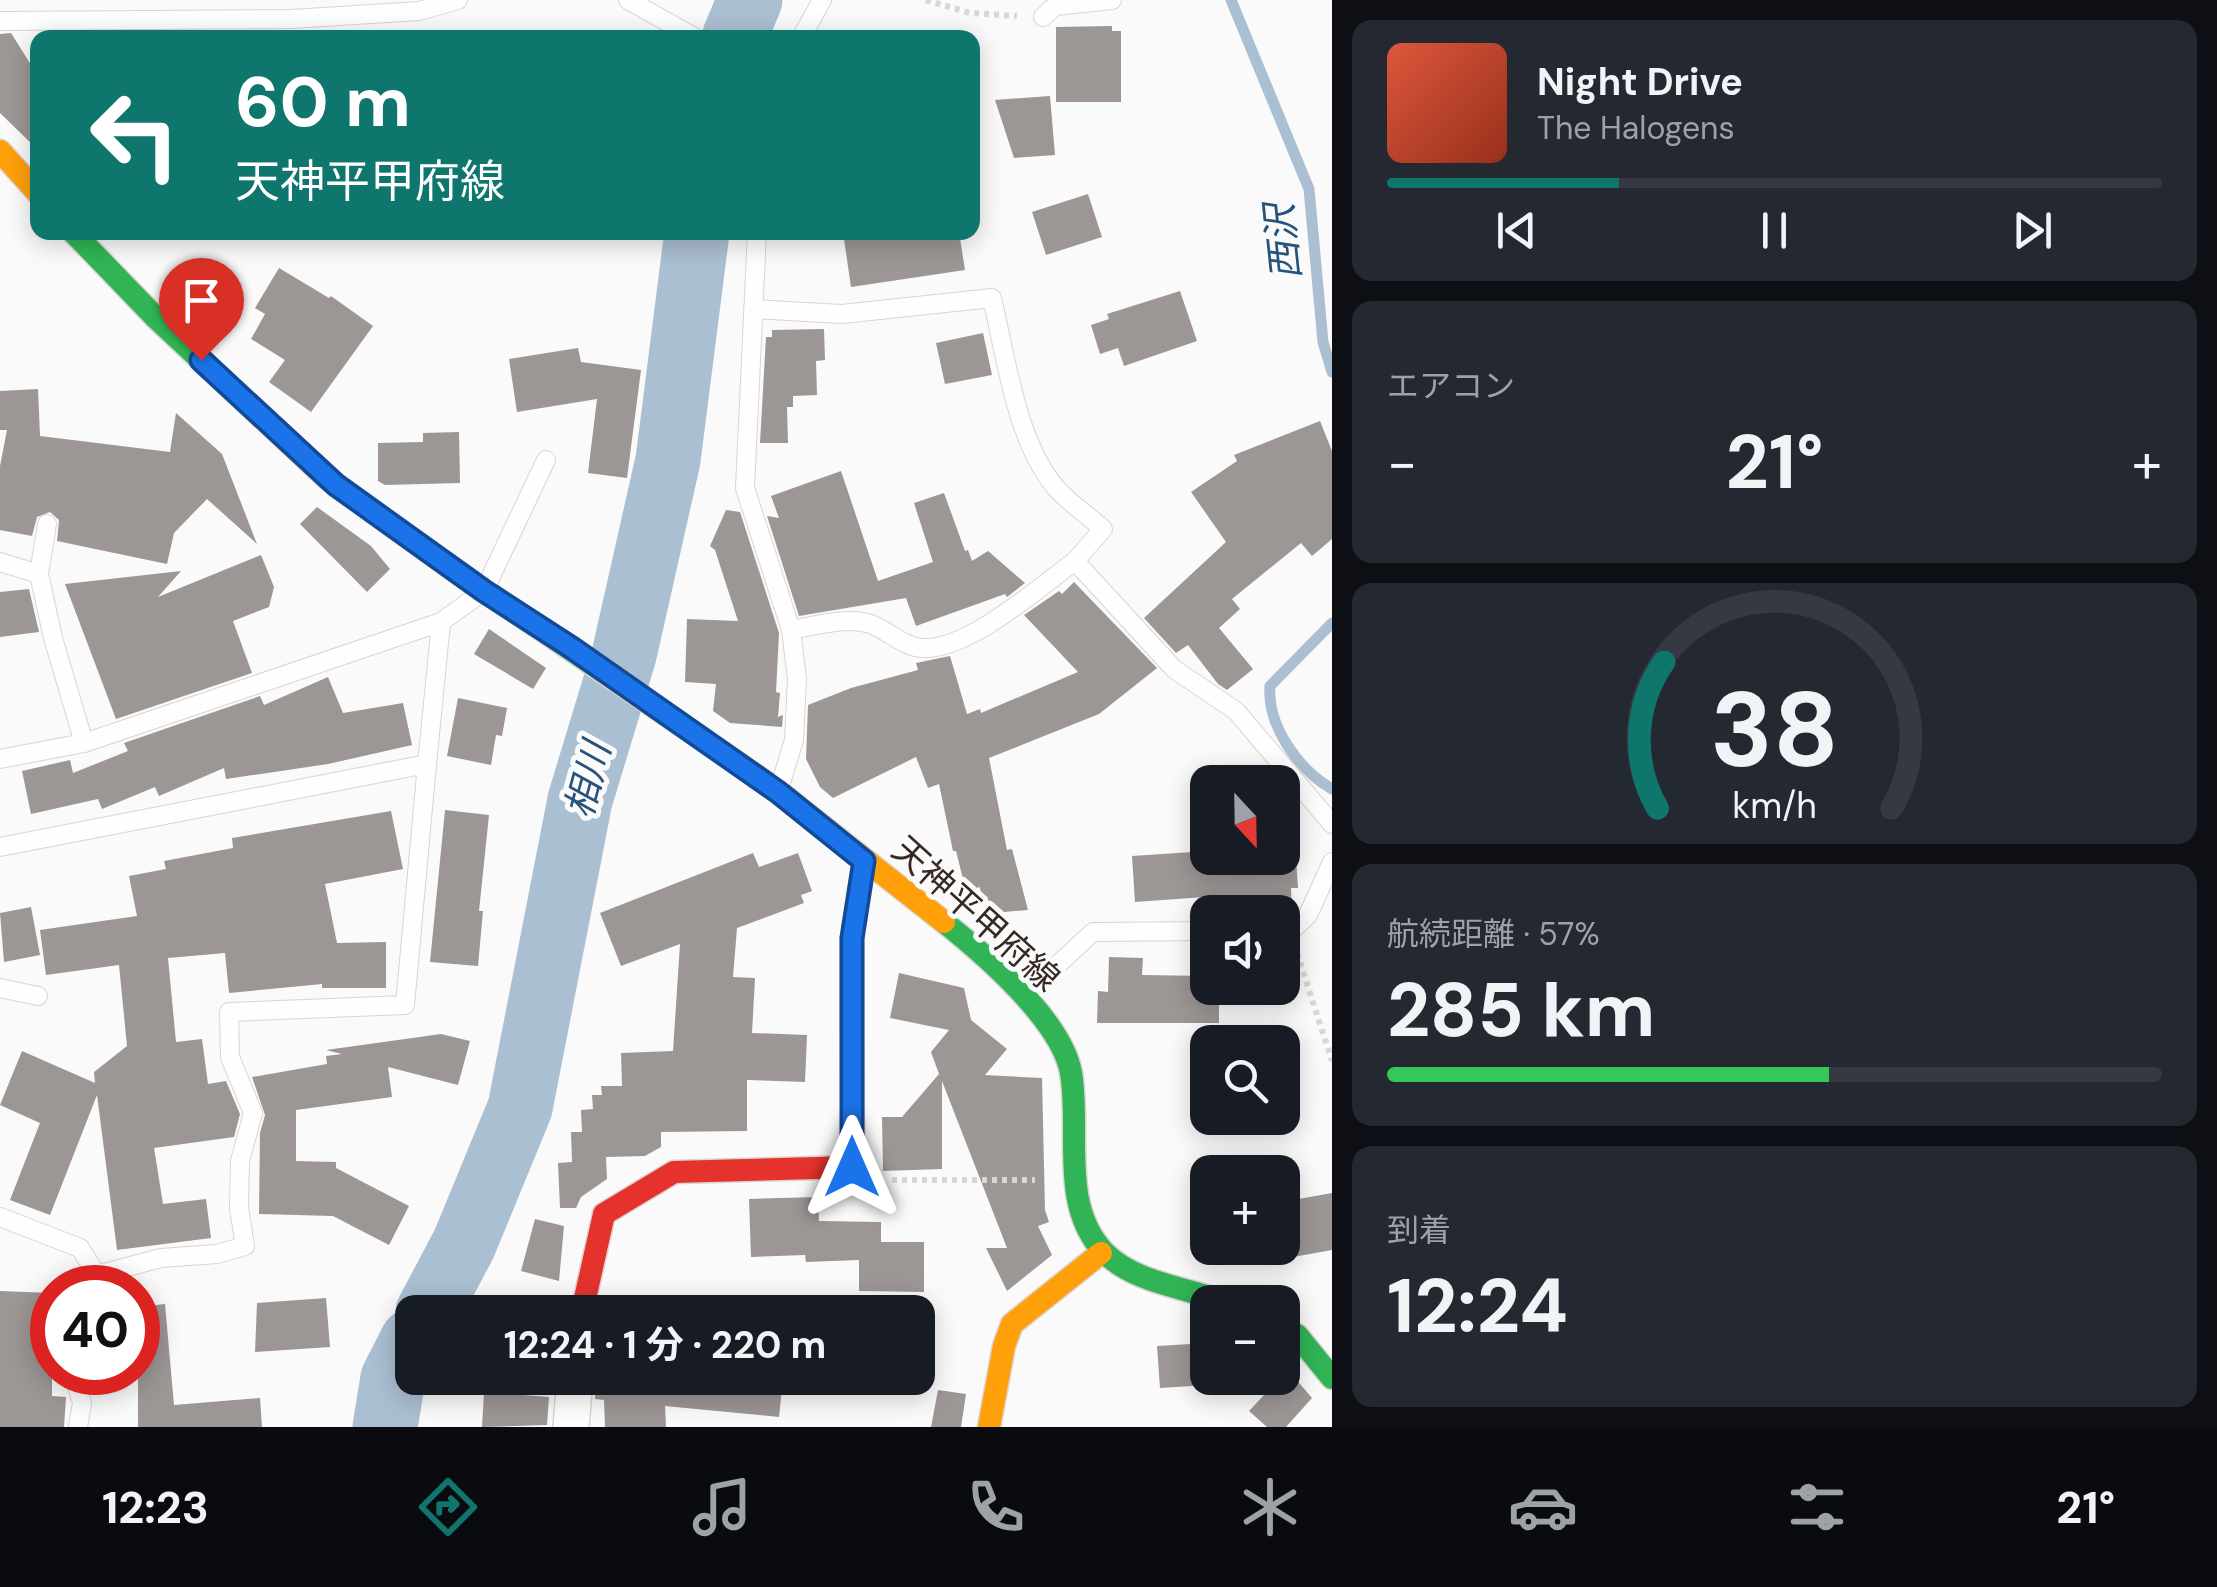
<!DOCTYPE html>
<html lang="ja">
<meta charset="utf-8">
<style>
:root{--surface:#171b24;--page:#242831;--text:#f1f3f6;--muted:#9ea1a6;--line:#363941;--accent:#0f766e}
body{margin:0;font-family:"DM Sans","Noto Sans JP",sans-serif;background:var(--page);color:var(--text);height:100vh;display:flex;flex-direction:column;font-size:38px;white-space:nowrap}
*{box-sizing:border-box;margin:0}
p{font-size:32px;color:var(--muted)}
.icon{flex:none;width:55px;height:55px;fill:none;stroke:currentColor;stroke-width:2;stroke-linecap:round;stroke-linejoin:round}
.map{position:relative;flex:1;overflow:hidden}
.sheet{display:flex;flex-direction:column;gap:20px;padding:20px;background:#0d0f14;width:885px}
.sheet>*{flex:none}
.top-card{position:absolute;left:30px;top:30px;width:950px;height:210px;border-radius:20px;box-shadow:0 5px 25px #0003;background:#0f766e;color:#fff;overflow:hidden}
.needle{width:65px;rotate:158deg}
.controls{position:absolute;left:1190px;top:765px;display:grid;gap:20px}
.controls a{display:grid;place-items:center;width:110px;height:110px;border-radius:20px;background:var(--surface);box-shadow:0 5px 25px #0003;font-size:50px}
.speed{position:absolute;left:30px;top:1265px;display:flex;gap:20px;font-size:50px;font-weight:700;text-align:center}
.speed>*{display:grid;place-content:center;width:130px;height:130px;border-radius:50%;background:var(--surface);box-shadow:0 5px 25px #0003;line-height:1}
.speed .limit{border:15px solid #d22;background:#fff;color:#111}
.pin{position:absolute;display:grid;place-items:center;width:85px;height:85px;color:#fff;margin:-102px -42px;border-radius:50% 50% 50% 0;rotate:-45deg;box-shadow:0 0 10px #0007}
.pin .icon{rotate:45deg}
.me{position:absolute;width:110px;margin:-55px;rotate:0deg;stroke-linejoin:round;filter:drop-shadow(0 0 8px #0008)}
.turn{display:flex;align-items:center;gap:35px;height:210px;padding:0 40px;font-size:45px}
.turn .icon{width:130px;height:130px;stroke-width:2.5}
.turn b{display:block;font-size:70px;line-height:85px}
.big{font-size:75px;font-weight:700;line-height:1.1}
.sheet .card{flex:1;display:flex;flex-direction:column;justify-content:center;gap:15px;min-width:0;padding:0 35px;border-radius:20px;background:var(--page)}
.sheet .dial{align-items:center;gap:0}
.dial svg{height:260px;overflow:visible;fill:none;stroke:var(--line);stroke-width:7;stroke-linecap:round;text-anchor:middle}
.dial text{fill:var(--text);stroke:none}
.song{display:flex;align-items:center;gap:30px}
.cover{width:120px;height:120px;border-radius:15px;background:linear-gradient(135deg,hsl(10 70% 55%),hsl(10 70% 35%))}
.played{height:10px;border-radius:5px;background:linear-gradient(90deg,var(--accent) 30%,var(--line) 30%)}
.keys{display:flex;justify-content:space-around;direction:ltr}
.heat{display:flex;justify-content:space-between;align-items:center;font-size:55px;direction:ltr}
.charge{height:15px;border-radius:8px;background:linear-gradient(90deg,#34c759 57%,var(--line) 0)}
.trip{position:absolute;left:395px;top:1295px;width:540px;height:100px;border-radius:20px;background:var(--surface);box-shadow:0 5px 25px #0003;font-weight:700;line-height:100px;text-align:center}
.menu{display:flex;height:160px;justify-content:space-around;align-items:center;background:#090b0e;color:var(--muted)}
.menu .icon{width:70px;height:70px}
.menu .current{color:var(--accent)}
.menu b{font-size:45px;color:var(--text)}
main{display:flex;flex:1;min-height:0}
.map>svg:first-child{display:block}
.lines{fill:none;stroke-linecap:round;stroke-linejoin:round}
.stream{stroke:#abbfd2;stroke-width:11}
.river{stroke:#abbfd2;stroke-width:65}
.building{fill:#9c9695}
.lane-casing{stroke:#dbd4d0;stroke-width:20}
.street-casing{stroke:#dbd4d0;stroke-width:38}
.fast-casing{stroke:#dbd4d0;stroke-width:25}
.slow-casing{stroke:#dbd4d0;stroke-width:25}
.jam-casing{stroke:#dbd4d0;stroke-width:25}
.path{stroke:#d8d7d6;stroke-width:6;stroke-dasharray:5 5;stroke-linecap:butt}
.lane{stroke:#fefefe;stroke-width:18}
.street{stroke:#fefefe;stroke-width:35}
.fast{stroke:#30b455;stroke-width:22}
.slow{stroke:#ff9f0a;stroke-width:22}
.jam{stroke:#e5322d;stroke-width:22}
.route-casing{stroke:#114b97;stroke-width:25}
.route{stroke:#1a73e8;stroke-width:18}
.labels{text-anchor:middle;stroke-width:10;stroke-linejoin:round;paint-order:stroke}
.street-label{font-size:35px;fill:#372921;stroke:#fafafa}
.water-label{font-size:38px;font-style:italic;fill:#27537a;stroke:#fafafa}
</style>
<main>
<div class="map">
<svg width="1332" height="1427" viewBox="0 0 1332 1427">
<rect width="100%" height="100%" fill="#fafafa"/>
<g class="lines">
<path class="stream" d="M1231,0L1309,189L1323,342L1332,372
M1332,623L1270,686C1267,726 1298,769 1332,789"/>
<path class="river" d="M734,38L750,0
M428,1312L464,1244L520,1108L580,800L624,655L668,460L697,232
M385,1427L393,1378L412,1341"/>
</g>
<path class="building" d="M1112,26V31H1121V102H1056V27Z
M11,33L38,76V150L0,113V34Z
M1050,96L1055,155L1014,158L995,100Z
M1088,194L1102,237L1046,255L1032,212Z
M891,232H959L965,270L851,287L844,239Z
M279,268L329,298L331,296L373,326L311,412L269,382L285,360L251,339L265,314L255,308Z
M1180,291L1197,341L1124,366L1118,348L1100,354L1091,325L1109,319L1107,314Z
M824,329L825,360L816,361L817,395L793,396V407H787L788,443H760L766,337H772V330Z
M983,333L992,375L945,384L936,343Z
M578,348L581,362L641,370L627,478L588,473L597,399L517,412L509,359Z
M38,389L40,436L170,452L176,413L222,454L257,544L207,499L174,533L167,564L57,541L59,520L50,512L37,517L32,536L0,530V466L7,430H0V391Z
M1320,421L1332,451V539L1312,556L1301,543L1232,599L1240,609L1219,628L1253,669L1227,690L1218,684L1188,645L1176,653L1144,618L1226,542L1191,492L1237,461L1234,455Z
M459,432L460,483L385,485L378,481V443L423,442V433Z
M841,471L878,581L933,562L914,503L944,493L965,551L968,550L972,561L988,551L1025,583L1007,597L1005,594L916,626L906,598L799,616L767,516L779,518L771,496Z
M317,507L371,546L390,569L367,592L300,524Z
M726,510L740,512L779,633L776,692L780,693L778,717L783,715L782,727L730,723L713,711L716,684L685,682L687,619L738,621L715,550L710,546Z
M261,555L274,587L269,607L233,621L252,673L116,719L65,584L181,571L158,597Z
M1074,582L1157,668L1099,714L989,758L1007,850L1012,849L1028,910L982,914L980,887L966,891L956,851H953L939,784L928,788L916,757L833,798L820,787L806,759L808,705L851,688L918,670L916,663L950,656L967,714L980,709L981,713L1078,672L1024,615L1059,591L1062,594Z
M29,589L39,632L0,637V592Z
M489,629L546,668L533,689L474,654Z
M328,677L343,713L403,703L412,745L328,764L226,779L224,768L159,796L155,787L102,809L98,799L31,814L22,771L70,760L73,773L128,751L124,743L260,696L264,705Z
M458,698L507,708L502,736L496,735L491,765L447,756Z
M445,810L489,815L479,911H483L478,966L430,962Z
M391,811L403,869L325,884L337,943L386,942V988H322V984L229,993L225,953L168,958L176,1042L202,1039L208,1084L226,1081L240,1114L234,1137L154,1148L163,1204L206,1199L211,1238L117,1250L97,1095L50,1215L10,1200L40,1123L0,1105L22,1051L95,1083L94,1072L127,1046L119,965L46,975L40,930L137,916L129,876L166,869L164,861L233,848L232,838Z
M1208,851V858H1296L1298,888H1291L1292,912H1219L1218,896L1135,902L1132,856Z
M753,853L759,867L798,853L812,891L801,895L804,903L737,928L733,977L755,978L752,1033L807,1035L805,1082L747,1080V1131L661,1132V1147L645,1156L606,1157L607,1179L581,1197L576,1208H560L558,1163L572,1162L571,1132H582L581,1110L593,1109L592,1095H602L601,1086H622L621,1053L673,1051L680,944L621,966L600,913Z
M31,907L40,955L4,962L0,913Z
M1109,957L1143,958L1142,975L1208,976V988H1219V1023H1097L1098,991L1108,992Z
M899,973L964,988L971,1020L1007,1049L985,1075L1042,1078L1045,1210L1049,1222L1038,1226L1052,1255L1007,1291L986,1248H1007L942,1081V1169L883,1171L882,1117H902L939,1074L931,1052L949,1030L890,1018Z
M441,1034L470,1041L458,1085L388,1067L392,1097L296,1110V1161L336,1162V1168L409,1206L389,1245L333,1216L259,1214L260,1133L265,1115L252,1077L327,1064L326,1056L342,1054L326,1050Z
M1332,1193V1250L1282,1259V1202Z
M818,1197L819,1221L881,1222V1242H924V1292L859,1291V1260L806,1262L805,1255L751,1257L749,1199Z
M535,1219L564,1226L559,1281L521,1271Z
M0,1291L52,1293V1396L66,1397L64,1427H0Z
M326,1298L330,1347L255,1352L257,1303Z
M165,1304L174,1405L260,1398L262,1427H138V1307Z
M1208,1343V1385L1160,1388L1157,1346Z
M596,1378H783L779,1417L665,1406L666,1427H605L604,1400L595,1399Z
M1280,1378H1295L1312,1398L1286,1427H1267L1249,1411Z
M938,1390L966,1394L961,1427H931Z
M484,1392L549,1397L547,1425L482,1427Z"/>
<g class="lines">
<g class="lane-casing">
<path id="lane" d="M628,0L696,38
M1043,17L1055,6L1112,0
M0,21L292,19L419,11L458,0
M801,38L822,0
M757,232L745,488L791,630L797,679L794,740L780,786
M753,309L842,314L992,298C1006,357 1016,441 1056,488C1069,503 1088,515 1103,529L1075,561L1174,669L1236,711L1332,824
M47,524L39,574L53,638L84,743
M0,562L39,574
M791,630C814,626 844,617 867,623C887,628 901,647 923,648C969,650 1038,588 1075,561
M0,759L84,743L441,622
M0,847L427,764L441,622L484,591L546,460
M1282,931L1290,932L1308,915L1332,862
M0,988L38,996
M1027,993L1093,932L1208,931
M0,1217L80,1248L97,1275
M94,1288L97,1275L161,1258L217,1254L245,1246L239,1208L240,1161L253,1113L230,1057L229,1012L405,1005L427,764
M73,1372L82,1403L78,1427"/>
</g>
<g class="street-casing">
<path id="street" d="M571,1427L575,1378"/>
</g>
<g class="fast-casing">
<path id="fast" d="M73,232L157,319L327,478L447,565L605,673
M944,922C984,954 1062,1021 1071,1073C1081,1130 1059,1205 1104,1252C1134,1283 1185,1287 1224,1302
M1282,1328L1297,1335L1332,1378"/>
</g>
<g class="slow-casing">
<path id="slow" d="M0,151L38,193
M605,673L774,788L944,922
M852,1013V938L864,861
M989,1427L1004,1346L1012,1324L1101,1253"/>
</g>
<g class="jam-casing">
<path id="jam" d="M582,1312L604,1214L674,1172L853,1167L852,1013"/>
</g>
<path class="path" d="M926,0L970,13L1017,16
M1297,953L1332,1061
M892,1180H1035"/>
<use href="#lane" class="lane"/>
<use href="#street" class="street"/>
<use href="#fast" class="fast"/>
<use href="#slow" class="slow"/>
<use href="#jam" class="jam"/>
</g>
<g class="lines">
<g class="route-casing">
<path id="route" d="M201,360L336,485L484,591L572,648L778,792L864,861L852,938V1167"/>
</g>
<use href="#route" class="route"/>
</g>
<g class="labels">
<g class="street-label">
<text transform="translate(976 914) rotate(42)" y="12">天神平甲府線</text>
</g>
<g class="water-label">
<text transform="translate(1283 242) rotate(-96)" y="13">西沢</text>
<text transform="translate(588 780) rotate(-75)" y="13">相川</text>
</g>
</g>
</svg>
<div class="controls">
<a><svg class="needle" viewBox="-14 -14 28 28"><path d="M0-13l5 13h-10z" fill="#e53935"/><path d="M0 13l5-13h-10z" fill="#9ea1a6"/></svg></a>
<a><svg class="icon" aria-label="sound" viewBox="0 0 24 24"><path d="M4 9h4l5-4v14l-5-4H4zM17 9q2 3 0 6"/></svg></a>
<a><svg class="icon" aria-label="search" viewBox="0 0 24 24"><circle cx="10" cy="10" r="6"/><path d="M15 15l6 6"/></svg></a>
<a>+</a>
<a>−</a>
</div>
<div class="speed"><div class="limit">40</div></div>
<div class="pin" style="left:201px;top:360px;background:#d93025"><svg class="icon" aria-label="arrive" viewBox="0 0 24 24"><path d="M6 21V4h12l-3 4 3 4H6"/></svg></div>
<svg class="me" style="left:852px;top:1167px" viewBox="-20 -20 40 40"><path d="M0-17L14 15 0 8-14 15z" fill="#1a73e8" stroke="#fff" stroke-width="4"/></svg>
<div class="trip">12:24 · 1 分 · 220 m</div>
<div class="top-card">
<div class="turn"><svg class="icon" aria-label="left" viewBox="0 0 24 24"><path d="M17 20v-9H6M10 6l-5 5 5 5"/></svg><div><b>60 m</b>天神平甲府線</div></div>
</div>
</div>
<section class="sheet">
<div class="card">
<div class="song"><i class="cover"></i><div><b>Night Drive</b><p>The Halogens</p></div></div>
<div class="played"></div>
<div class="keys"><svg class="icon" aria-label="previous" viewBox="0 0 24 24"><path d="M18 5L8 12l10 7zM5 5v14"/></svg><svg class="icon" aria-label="pause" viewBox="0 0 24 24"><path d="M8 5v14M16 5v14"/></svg><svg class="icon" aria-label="next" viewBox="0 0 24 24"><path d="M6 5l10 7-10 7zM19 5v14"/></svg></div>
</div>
<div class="card"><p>エアコン</p>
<div class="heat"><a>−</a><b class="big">21°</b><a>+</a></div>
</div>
<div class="card dial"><svg viewBox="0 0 100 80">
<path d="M14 69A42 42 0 1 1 86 69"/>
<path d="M14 69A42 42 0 0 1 16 24" stroke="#0f766e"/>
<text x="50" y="56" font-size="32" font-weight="700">38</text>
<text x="50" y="72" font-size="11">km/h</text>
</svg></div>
<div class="card"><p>航続距離 · 57%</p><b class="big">285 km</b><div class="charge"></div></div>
<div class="card"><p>到着</p><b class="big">12:24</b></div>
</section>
</main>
<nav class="menu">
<b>12:23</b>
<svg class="icon current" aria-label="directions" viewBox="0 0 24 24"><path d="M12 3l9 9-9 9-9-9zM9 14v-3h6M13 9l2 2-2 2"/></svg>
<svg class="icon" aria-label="music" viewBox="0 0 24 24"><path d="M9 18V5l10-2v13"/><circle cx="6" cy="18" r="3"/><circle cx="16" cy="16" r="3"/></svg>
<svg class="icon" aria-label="phone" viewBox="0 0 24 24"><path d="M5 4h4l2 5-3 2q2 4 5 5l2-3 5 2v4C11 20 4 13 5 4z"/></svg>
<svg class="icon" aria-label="climate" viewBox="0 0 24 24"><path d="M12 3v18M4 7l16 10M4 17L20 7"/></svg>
<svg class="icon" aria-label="car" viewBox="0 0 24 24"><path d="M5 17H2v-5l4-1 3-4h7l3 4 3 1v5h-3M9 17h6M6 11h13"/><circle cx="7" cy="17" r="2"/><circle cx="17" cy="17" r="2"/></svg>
<svg class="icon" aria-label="filters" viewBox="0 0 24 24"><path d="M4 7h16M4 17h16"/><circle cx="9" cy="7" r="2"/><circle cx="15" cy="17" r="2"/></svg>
<b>21°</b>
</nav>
